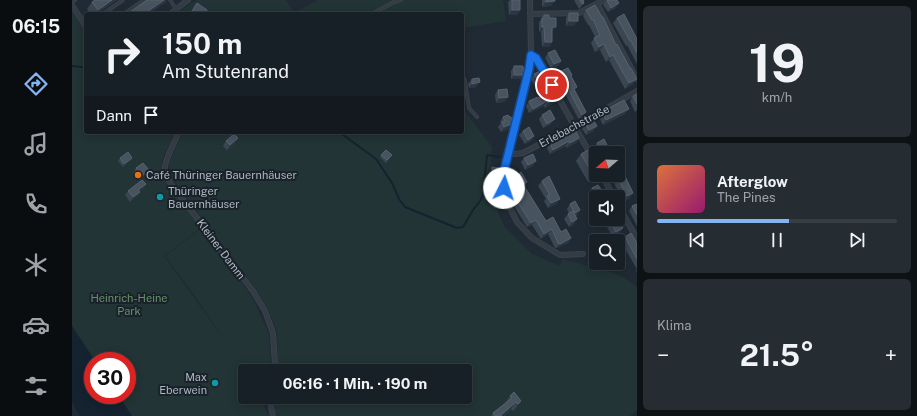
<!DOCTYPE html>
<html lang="de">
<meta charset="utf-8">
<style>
:root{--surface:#182027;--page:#252d33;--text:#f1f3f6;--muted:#9fa3a7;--line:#363e44;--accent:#84b5f0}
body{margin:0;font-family:"Public Sans",sans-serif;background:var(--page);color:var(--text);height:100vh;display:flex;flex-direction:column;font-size:15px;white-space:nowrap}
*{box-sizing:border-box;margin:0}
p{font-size:13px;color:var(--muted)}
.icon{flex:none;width:22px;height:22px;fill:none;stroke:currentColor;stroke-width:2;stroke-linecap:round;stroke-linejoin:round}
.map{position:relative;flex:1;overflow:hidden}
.drawer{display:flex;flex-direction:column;gap:6px;padding:6px;background:#0d1215;width:280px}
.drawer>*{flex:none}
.banner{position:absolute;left:12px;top:12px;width:380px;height:122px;border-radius:4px;box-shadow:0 2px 10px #0003,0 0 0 1px var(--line);background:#182027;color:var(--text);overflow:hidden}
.needle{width:26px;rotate:251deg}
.fabs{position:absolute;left:517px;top:146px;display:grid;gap:8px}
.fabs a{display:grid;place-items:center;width:36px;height:36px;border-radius:4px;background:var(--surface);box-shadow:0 2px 10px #0003,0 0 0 1px var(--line);font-size:20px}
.speed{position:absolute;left:12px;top:352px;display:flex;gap:8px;font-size:20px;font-weight:700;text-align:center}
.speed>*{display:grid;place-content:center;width:52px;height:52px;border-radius:50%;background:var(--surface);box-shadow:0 2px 10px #0003,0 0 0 1px var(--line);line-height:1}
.speed .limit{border:6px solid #d22;background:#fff;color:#111}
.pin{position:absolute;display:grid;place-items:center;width:34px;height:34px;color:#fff;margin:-17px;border:2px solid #fff;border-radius:50%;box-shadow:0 1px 4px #0007}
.me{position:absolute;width:44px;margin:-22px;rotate:4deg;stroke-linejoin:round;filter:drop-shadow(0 0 3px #0008)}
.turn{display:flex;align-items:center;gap:14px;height:84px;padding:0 12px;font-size:18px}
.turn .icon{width:52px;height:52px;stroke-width:2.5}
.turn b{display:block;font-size:28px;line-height:34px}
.then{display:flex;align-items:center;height:38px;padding:0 12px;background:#0003;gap:8px;font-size:15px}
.big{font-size:30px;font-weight:700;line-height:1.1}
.drawer .card{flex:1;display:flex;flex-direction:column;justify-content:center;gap:6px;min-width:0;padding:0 14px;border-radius:6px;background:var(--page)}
.drawer .dial{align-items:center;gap:0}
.dial b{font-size:52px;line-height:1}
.song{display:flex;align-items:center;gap:12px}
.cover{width:48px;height:48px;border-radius:6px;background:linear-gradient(135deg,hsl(20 70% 55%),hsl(320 70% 35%))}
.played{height:4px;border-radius:2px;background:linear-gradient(90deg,var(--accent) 55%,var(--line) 55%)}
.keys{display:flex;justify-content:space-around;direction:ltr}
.heat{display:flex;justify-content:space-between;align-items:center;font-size:22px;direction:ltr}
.trip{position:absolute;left:166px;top:364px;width:234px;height:40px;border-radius:4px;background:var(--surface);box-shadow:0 2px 10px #0003,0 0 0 1px var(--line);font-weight:700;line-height:40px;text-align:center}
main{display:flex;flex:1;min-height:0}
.tabs{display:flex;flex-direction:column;width:72px;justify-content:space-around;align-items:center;background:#0a0d10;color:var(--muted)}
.tabs .icon{width:28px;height:28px}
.tabs .selected{color:var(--accent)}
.tabs b{font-size:18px;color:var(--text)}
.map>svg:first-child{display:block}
.green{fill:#223435}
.water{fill:#152230}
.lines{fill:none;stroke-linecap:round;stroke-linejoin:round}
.stream{stroke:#152230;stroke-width:2}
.lane-casing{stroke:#3d454e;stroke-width:4}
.street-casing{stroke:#3d454e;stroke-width:6}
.lane{stroke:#333c45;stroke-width:2.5}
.street{stroke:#333c45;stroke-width:4.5}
.wall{fill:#3b4653}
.shaded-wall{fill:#2b3642}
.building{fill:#47535f;stroke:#57626f}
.route-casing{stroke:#114b97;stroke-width:10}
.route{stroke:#1a73e8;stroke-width:7}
.food-dot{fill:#e8710a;stroke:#192129;stroke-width:1.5}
.culture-dot{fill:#0f9aa8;stroke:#192129;stroke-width:1.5}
.labels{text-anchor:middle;stroke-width:4;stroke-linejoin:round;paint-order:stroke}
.street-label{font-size:11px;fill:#adb7c2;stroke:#192129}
.poi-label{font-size:11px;fill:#adb7c2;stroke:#192129;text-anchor:start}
.park-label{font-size:11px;fill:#67906d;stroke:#192129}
</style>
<main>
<nav class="tabs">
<b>06:15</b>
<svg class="icon selected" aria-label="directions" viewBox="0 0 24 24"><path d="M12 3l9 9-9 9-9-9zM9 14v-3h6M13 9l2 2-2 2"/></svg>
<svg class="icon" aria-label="music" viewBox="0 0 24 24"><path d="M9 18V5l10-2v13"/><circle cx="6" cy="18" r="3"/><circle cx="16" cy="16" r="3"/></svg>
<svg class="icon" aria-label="phone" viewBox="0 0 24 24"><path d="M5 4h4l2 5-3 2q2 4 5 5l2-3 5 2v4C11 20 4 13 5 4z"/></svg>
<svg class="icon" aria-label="climate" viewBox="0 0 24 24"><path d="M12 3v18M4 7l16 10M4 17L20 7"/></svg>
<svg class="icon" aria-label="car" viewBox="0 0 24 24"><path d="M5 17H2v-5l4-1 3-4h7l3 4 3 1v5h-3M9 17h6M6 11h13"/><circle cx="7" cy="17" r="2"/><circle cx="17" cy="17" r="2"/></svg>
<svg class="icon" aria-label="filters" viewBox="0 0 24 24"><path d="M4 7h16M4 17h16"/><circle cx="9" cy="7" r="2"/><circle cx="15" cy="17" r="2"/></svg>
</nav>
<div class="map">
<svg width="565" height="416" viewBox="0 0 565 416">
<rect width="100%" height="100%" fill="#202a34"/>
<path class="green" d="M125,0H214L222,13L246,0H431L434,21L390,28V14H104L112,8Z
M0,11L14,33V132H102C100,143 91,154 90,164C88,180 120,214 130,227L92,256L151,338L122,295L93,256L131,227L180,297L197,334L199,364L198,371H173V397H187L197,416H60L46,395H55V361H23L0,326Z
M390,91L392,110L420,147L416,191L433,227L460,254L488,266L490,259L542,273L554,279L565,287V410L558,416H206L203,411V397H393V371H205L206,364L205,332L196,309L184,289L104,184C100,177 97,171 97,163L111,132H390Z"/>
<path class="water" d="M0,326L23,361H21V395H46L60,416H8L0,402Z"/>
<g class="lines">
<path class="stream" d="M0,66L10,67H14
M266,132L274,137L304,159L320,183L327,199L333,207L385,228L391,227L401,210L408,201L411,195L415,155L428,157"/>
<g class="lane-casing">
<path id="lane" d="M98,0L104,9
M0,2L3,0
M31,14L51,0
M52,14L72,0
M300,14L322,2L329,0
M390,75L393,81L397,108L405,117"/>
</g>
<g class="street-casing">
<path id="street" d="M458,0L459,55L464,58L524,164
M525,4L565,79
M0,5L14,27
M98,14L116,0
M458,14L507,13L532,0
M459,55L457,69L433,167L431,178L432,188L436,204L445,222L460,238L488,255L511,254
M106,132L105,136C102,144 92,161 93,169C94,174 96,179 99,184L181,291L193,311L201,333L203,364L202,371
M437,153L444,154L451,153L503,126L565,91
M530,175L542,197
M546,205L565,239
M200,397L199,407L201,416"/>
</g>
<use href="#lane" class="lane"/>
<use href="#street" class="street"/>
</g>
<path class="wall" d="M23,0H45L25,14H19L15,9L20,2Z
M438,0H448V10L445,15H437L436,2Z
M470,0H483L479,6L470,7Z
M502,0H513L511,1L512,3L508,8L507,9Z
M535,0L544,8L536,12L531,5Z
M125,3L133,14H117Z
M523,5L561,84L553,89L537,60L534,62L528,50L523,52L519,43L523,37L517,25H516L511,16L514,10Z
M497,13L502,26H494V18Z
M472,15L477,18L480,32V42L477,47H470L469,32H467V22Z
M545,18L565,39V64L555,45L554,46L541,23Z
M476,53L489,61L486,66L479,69L473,58Z
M442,66L452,75L448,79H439V71Z
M487,72L500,75L499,77L502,90L511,117L507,120L484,77Z
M462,74L471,83L463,87L459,79Z
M400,79L404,87L397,88L396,84Z
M426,90L436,97L432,102L424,103L423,95Z
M565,94V110L563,112L558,101L561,96Z
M467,98L482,103L473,108L472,106L457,113L454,106L457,101Z
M530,112L553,114L531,125L527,117Z
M470,115L479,124L471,128L467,119Z
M431,117H438L441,122L436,129L429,132L426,127L429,123L428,122Z
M513,123L525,126L521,131L514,135L509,127Z
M451,131L459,141L453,144L447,135Z
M507,138L504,143L494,148V146L478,154L475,148L478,143Z
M154,141L163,143L155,150L151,146Z
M525,143L539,153H525L522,148Z
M516,150L523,178L516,182L504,161L509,154Z
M309,155H320L314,163L308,157Z
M48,158H60L59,160L51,167L46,161Z
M452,158L461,166L453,170L449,162Z
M420,167L424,175H419V170Z
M64,168L74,175L67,180L61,173Z
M537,175H546L558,198L552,201L545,188H544L540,176L539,177Z
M439,179L455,182L452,186L474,221L499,238L496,243L484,248H483L476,234L469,239L460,225L455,227L440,203L443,199L436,186L435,184Z
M470,181L488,199L484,204L476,208L472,201L474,199L466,186Z
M74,184L71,189L67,192L64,196L58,202L53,195L56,191Z
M520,188L534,197H524V206L517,193Z
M498,204L505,215L504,216L502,224L497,227L492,219L496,214H497L495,209Z
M565,204V226L557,211L560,206Z
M531,219H546L551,228L547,233L540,236Z
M553,237L565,243V273L564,270L565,269L549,242Z
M523,256H524V262H523L521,259Z
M438,396L449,401L444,408L441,411L439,409L432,416H419L421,413L433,403Z"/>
<path class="shaded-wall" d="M40,0H45L25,14H23L26,10Z
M92,0H95L93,3L77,14H72Z
M483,1L479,6L470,7L474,2Z
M547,3L544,8L536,12L539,8Z
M440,10H448L445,15H437Z
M497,21H506L502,26H494Z
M470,27H472L469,32H467Z
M480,27H484L480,32H477Z
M473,42H480L477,47H470Z
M532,44L528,50L523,52L527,47Z
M541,55L537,60L534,62L538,57Z
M489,61L486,66L479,69L482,64Z
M442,75H452L448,79H439Z
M474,78L471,83L463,87L467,82Z
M565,79L561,84L553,89L557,83Z
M408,82L404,87L397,88L400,84Z
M436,97L432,102L424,103L427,98Z
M485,98L482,103L473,108L476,103Z
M475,101L472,106L457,113L461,109Z
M557,109L553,114L531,125L534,120Z
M514,112L511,117L507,120L510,115Z
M483,119L479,124L471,128L475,124Z
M441,122L436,129L429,132L432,127Z
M525,126L521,131L514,135L517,130Z
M462,136L459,141L453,144L456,140Z
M166,138L163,143L155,150L158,145Z
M507,138L504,143L494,148L498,143Z
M497,141L494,146L478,154L481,150Z
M60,158L59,160L51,167L52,164Z
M464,161L461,166L453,170L456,165Z
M77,170L74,175L67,180L70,176Z
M420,172L426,173L424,175H419Z
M524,173V175H525L523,178L516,182L521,175Z
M74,184L71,189L63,195L66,190Z
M68,192L58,202L61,197Z
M561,193L558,198L552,201L555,196Z
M488,199L484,204L476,208L479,203Z
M508,210L505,215L499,218L503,213Z
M505,219L502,224L497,227L500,222Z
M464,220L460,225L455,227L459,223Z
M551,228L547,233L540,236L544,232Z
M480,229L476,234L469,239L472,234Z
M499,238L496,243L484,248L488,244Z
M449,401L444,408L441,411L446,404Z
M444,402L439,409L432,416H428Z"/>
<path class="building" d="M23,0H40L26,10L20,2Z
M75,0H92L72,14H55Z
M440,0H448V10H440Z
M474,0H483V1L474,2Z
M508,0H511L512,3L510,4Z
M535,0H545L547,3L539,8Z
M125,3L135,10L133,14H124L120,11Z
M523,5L530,17H531L544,45L545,44L558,68H559L565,79L557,83L541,55L538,57L532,44L527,47L522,38L528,35L521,19L520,20L514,10Z
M497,13H506V21H497Z
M552,14L565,39V53L559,41H558L545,18Z
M472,15H477V18H484V27H480V42H473L472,27H470V18H472Z
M483,50L489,61L482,64L476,53Z
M442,66H451L452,75H442Z
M496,68L500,75L499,76L505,87L502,89L514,112L510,115L487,72Z
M470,70L474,78L467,82L462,74Z
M407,78L408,82L400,84V79Z
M435,89L436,97L427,98L426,90Z
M481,91L485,98L476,103L475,101L461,109L457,101L466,97L467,98Z
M565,94V104L561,96Z
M552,100L557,109L534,120L530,112Z
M478,110L483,119L475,124L470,115Z
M436,115L438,117H439L441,122L439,123V124L432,127L430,122L433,121L431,117Z
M520,118L525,126L517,130L513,123Z
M457,127L462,136L456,140L451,131Z
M503,130L507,138L498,143L497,141L481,150L478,143Z
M162,134L166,138L158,145L154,141Z
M532,139L539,153H532L530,150V151L525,143Z
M314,150L320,155L315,160L309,155Z
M516,150L524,165V173L521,175L509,154Z
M56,152L60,158L52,164L48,158Z
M461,154L464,161L456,165L452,158Z
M71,163L77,170L70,176L64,168Z
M546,166L550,173L551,172L561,193L555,196L544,175H546Z
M420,167L426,168V173L420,172Z
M449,172L455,182L451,184L474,221L481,217L489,232L494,229L499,238L488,244L486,243L480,229L472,234L464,220L459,223L443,198L448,196L439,181V179Z
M477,176L488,199L479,203L475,196L478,195L470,181Z
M70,180L74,184L66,190L68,192L61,197L56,191Z
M526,185L534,197H525L520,188Z
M503,201L508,210L503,213L498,204Z
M565,204V215L560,206Z
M501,211L505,219L500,222L496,214Z
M537,219H546L551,228L544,232Z
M559,233L565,243V259L553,237Z
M442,392L449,401L446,404L444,402L429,415V416H423L421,413L440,398L438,396Z"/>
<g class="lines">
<g class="route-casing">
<path id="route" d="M432,188L431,178L433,167L457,69L459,55L464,58L480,85"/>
</g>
<use href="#route" class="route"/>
</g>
<circle class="food-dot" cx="66" cy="175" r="4"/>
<g class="culture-dot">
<circle cx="88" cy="197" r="4"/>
<circle cx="143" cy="383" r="4"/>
</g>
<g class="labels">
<g class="street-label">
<text transform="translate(502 126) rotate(-28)" y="4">Erlebachstraße</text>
<text transform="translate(149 249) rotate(53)" y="4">Kleiner Damm</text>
</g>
<g class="poi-label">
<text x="74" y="179">Café Thüringer Bauernhäuser</text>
<text x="96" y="195">Thüringer<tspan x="96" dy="13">Bauernhäuser</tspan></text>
<text x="135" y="381" text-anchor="end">Max<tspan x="135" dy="13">Eberwein</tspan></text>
</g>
<g class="park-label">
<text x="57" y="302">Heinrich-Heine<tspan x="57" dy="13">Park</tspan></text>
</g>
</g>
</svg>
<div class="fabs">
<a><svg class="needle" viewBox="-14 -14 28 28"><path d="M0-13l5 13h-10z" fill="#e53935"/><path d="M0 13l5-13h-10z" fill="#9fa3a7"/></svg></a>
<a><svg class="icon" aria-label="sound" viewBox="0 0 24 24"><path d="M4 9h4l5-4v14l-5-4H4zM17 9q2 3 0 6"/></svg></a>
<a><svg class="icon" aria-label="search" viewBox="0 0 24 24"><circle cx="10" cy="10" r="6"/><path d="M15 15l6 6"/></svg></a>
</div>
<div class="speed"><div class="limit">30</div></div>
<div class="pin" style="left:480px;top:85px;background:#d93025"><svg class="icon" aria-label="arrive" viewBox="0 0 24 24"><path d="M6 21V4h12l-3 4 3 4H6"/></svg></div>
<svg class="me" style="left:432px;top:188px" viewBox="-20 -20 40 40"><circle r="19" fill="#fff"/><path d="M0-13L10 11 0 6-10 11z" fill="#1a73e8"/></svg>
<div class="trip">06:16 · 1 Min. · 190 m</div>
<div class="banner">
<div class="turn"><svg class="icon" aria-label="right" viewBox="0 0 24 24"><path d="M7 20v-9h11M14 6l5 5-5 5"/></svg><div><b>150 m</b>Am Stutenrand</div></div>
<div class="then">Dann<svg class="icon" aria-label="arrive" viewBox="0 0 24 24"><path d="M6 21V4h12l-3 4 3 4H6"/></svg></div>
</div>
</div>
<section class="drawer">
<div class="card dial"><b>19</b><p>km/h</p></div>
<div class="card">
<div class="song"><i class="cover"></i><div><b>Afterglow</b><p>The Pines</p></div></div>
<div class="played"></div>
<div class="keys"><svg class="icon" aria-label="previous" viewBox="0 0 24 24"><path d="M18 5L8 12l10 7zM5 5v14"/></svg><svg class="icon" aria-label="pause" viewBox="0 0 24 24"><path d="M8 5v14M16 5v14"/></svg><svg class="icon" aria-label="next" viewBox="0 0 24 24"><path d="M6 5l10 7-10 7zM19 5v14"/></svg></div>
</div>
<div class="card"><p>Klima</p>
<div class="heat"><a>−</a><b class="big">21.5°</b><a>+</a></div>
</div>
</section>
</main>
